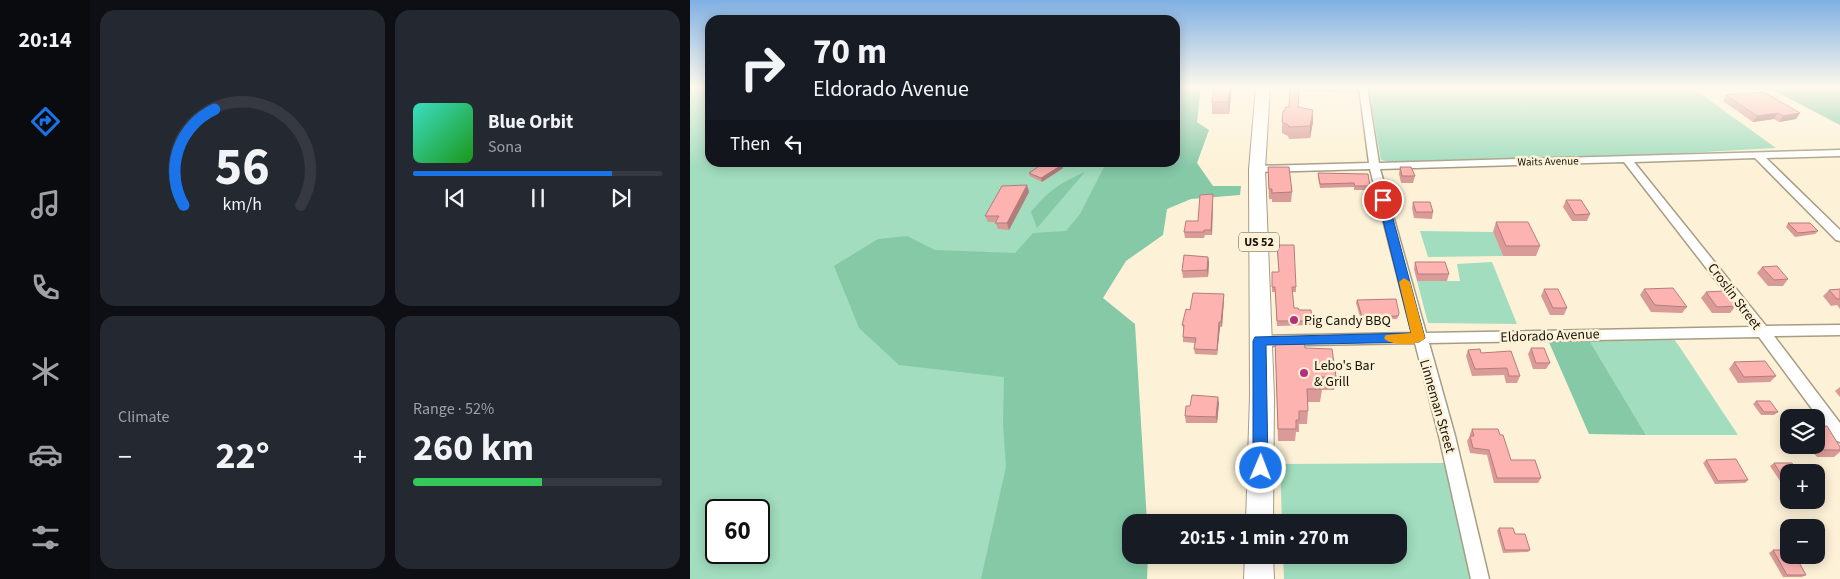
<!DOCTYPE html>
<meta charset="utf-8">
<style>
:root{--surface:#171b24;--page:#242831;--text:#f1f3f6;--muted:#9ea1a6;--line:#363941;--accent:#1a73e8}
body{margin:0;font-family:"Source Sans 3",sans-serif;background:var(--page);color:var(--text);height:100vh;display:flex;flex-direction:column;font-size:19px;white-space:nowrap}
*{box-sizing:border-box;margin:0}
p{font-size:16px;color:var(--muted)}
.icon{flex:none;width:28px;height:28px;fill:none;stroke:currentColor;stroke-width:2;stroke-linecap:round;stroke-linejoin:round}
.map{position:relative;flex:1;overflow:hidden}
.details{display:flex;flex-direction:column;gap:10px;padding:10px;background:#0d0f14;width:600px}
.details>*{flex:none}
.banner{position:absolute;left:15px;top:15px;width:475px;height:152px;border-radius:15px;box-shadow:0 2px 12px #0003;background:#171b24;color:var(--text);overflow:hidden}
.fabs{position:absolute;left:1090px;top:409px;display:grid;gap:10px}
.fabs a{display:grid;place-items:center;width:45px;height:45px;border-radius:10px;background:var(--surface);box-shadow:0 2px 12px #0003;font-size:25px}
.speed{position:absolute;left:15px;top:499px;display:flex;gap:10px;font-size:25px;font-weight:700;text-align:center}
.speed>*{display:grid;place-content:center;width:65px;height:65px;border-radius:50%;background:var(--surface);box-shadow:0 2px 12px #0003;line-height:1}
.speed .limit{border:2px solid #111;border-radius:8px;background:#fff;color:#111}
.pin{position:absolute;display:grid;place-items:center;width:42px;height:42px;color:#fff;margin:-21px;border:2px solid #fff;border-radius:50%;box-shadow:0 1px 5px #0007}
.me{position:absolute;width:55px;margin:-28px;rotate:1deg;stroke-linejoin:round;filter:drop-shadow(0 0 4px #0008)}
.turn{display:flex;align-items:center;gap:18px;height:105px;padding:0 25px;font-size:22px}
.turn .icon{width:65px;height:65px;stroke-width:2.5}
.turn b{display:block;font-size:35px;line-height:42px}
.then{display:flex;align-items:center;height:48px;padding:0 25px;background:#0003;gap:10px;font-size:19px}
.big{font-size:38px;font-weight:700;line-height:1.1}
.details .widget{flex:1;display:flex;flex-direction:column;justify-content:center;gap:8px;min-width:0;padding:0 18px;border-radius:15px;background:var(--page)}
.details .dial{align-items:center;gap:0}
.dial svg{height:130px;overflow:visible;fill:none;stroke:var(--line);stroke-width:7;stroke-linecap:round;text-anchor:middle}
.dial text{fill:var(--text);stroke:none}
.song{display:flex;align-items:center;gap:15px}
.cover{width:60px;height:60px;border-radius:8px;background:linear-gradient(135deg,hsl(170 70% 55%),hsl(120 70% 35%))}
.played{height:5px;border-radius:2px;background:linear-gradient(90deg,var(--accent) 80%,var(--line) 80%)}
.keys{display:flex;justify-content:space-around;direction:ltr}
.heat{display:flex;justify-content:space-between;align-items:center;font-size:28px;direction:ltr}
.charge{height:8px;border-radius:4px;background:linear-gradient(90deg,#34c759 52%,var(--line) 0)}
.details .tiles{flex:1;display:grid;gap:10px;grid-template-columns:repeat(2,1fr)}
.trip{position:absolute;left:432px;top:514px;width:285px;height:50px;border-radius:15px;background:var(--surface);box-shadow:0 2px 12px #0003;font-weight:700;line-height:50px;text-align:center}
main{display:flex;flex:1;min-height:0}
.tab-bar{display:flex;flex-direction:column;width:90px;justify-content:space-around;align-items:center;background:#090b0e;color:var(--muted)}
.tab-bar .icon{width:35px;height:35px}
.tab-bar .active{color:var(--accent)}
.tab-bar b{font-size:22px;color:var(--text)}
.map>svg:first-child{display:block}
.green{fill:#a1ddbe;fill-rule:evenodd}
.forest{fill:#85c9a7}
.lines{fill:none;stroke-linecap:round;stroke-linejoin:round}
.street-casing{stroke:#a79d83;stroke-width:3}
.primary-casing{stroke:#a79d83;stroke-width:2}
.street{fill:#fff;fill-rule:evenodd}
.primary{fill:#fff;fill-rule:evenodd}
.wall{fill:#da9b98}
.shaded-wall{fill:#b17e7c}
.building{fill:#fdb4b1;stroke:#b17e7c}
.route{fill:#1a73e8;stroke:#114b97}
.slow{fill:#f59e0b}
.poi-dot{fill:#b2317c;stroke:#fdf2d7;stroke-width:2}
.labels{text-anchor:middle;stroke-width:5;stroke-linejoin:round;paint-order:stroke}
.far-street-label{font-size:11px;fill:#17130a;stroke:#fdf2d7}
.shield{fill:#fdf2d7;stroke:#5c5648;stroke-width:1}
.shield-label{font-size:12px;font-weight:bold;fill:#17130a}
.street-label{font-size:14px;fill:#17130a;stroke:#fdf2d7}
.poi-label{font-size:14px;fill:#17130a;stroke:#fdf2d7;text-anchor:start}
</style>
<main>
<nav class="tab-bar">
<b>20:14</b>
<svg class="icon active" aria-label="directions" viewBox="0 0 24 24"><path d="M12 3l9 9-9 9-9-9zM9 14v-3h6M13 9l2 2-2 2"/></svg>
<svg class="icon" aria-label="music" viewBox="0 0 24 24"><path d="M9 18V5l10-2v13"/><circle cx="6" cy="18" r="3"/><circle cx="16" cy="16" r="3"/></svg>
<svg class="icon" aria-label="phone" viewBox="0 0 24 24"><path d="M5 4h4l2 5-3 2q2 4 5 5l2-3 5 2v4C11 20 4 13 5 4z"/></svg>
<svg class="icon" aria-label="climate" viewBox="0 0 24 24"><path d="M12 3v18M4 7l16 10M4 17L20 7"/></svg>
<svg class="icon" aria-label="car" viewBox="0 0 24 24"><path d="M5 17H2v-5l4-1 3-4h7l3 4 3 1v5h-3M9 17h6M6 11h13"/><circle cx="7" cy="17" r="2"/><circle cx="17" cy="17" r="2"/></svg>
<svg class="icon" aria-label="filters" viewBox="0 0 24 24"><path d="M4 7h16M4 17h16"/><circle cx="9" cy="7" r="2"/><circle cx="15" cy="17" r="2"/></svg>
</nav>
<section class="details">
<div class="tiles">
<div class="widget dial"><svg viewBox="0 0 100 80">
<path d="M14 69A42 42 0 1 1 86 69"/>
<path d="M14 69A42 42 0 0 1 33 10" stroke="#1a73e8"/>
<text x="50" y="56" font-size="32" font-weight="700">56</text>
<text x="50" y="72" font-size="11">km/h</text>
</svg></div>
<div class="widget">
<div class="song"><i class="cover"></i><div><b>Blue Orbit</b><p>Sona</p></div></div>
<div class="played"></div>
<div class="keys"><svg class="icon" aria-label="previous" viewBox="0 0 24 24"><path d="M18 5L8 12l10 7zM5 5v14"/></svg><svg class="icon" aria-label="pause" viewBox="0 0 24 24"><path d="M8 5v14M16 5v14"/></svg><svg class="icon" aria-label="next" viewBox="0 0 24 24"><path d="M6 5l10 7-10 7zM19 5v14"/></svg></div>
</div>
<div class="widget"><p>Climate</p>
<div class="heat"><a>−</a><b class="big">22°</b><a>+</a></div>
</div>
<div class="widget"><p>Range · 52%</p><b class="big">260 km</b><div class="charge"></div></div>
</div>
</section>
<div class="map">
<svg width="1150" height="579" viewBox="0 0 1150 579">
<rect width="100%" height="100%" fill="#fdf2d7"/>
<path class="green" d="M0,87H20V162L420,163L310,579H0ZM26,510H69V552H26Z
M586,87H1001L1086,148L944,156L699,162L691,160L679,94L585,90Z
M730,231L803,232L813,256L738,257Z
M802,262L827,324L738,323L727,281H770L767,264Z
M983,338L989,346L1048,435H956L899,340Z
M755,463L781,579H594L593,555H709V522H592L590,464Z"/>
<path class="forest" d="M485,87H511L507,122L519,130L507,163L523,186H551L550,195L501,199L477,209L473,235L436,261L413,298L445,324L457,522H441V555H458L457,579H291L316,467L313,424L314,377L209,365L169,328L144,266L188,239L217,236L245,250L325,253L343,233L376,231L390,214L416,163L485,162Z
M1077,87H1150V125Z
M395,172L347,228L341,212C359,190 370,183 395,172Z
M858,340H899L956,435L899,434Z"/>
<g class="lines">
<g class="street-casing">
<path id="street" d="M669,87H677L689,163L1150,150V156L1076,158L1150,230V241L1146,240L1065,158L944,162L1076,326L1150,325V335L1084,336L1150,423V442L1145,440L1069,337L739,343L765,436L799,579H781L749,436L725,343L570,346L565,345L563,341L565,337L570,336L722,333L680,169L567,172L562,169L567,166L679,163ZM934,162L1062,327L736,333L690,169Z"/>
</g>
<g class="primary-casing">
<path id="primary" d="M566,87H580L575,169L584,396L583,522H556L560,396L559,169Z
M555,555H583L584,579H554Z"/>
</g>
<use href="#street" class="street"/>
<use href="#primary" class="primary"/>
</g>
<path class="wall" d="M542,87L539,114H522V102Z
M1036,95L1110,113L1106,119L1089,122L1084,119L1063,122L1033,101Z
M608,107L623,110V122L620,138L599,139L598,136L592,133V122Z
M372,165L373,168L352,182L340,176L339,173Z
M578,167L602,192L601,202H582V199H579Z
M710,167L725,176L723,183H711L709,174Z
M628,173L680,186L679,190H664V187L630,188L628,177Z
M337,185L339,192L319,230L308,229L305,222H298L295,216Z
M523,200L522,235H515L514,238H495L494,232L508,221Z
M876,200L900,214L897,221H882L873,207Z
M723,202L743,212L742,219L724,218L722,208Z
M806,222L850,246L846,256H813L803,232Z
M1098,223L1128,231L1125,234L1105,237L1096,227Z
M587,245L606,287V292H602L604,308L609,310L622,321V325L587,326L585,292H582V272H589Z
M518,257L519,263L518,277L493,278L492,271Z
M725,262L759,274L757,281H727L724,269Z
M1072,267L1098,279L1093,286H1078L1067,273Z
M854,289L877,308L874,315H860L851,296Z
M954,289L997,307L992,313L961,312L950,295Z
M1150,289V309L1147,305L1141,306L1133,296L1139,290Z
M1016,292L1046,306L1040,313H1022L1011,298Z
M534,294V299L532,327H530L527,355L505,354L504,349L505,343L493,342V337L494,330L492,325L500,310Z
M667,300L709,313L708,317L707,319L671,320L666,303Z
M585,340L615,348L646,377L644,390H632L630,402H618V411L617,424H609V432H606L605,441H588Z
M841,348L860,363L856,369H843L838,354Z
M778,350L791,353L830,376L827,383H816L814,375L782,376L776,356Z
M1044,362L1086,376L1080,382L1048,383L1039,369Z
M1150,387V397L1145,391Z
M1066,401L1088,412L1084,415H1071L1063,404Z
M529,403L527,423H496L495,416L500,406Z
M1126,426L1150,447V452L1144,457H1127L1117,445H1126Z
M782,429L810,435L821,460L851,478L848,483H804L797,455L780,453L777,441L780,436V434Z
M1016,460L1058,480L1055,483L1025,484L1013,463Z
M1084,463L1099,472V484H1092L1080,466Z
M809,528L825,534L840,550L838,552L813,553L807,531Z
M1083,550L1116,575L1112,577H1093L1079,553Z"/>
<path class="shaded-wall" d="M540,87H542L539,114L538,102Z
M623,110V122L620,138V126Z
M1088,113L1084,119L1063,122L1067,116Z
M1110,113L1106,119L1089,122L1093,116Z
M372,165L373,168L352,182L351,178Z
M337,185L339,192L319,230L317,223Z
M523,194V200L522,235L521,230Z
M518,257L519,263L518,277L517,270Z
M534,294V299L532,327L531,322Z
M529,322L530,327L527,355V350Z
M528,397L529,403L527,423L526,417Z"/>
<path class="building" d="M524,87H540L538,102H522Z
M600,87H609L608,107L623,110L620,126L599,127L598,125L592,122L593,111H595V107H599Z
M1074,92L1110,113L1093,116L1088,113L1067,116L1036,95Z
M355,162H366L372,165L351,178L339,173Z
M578,167H599L602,192L582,193V189H579Z
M710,167H721L725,176H712Z
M628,173L678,174L680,186H665L664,183L630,184Z
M337,185L317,223H305L309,216H295L312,186Z
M523,194L521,230H514V232H494L496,221H508L510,195Z
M876,200H891L900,214L885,215Z
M723,202H740L743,212H726Z
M806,222H838L850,246H816Z
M1098,223H1120L1128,231L1108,233Z
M587,245H604L606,287H602L604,308H608L609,310H621L622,321H587L585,287H582V272H589Z
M494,255L518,257L517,270L492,271Z
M725,262H755L759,274H728Z
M1087,266L1098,279L1084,280L1072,267Z
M983,288L997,307L965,305L954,289Z
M854,289H868L877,308H863Z
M1150,289V299H1147L1139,290Z
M1034,291L1046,306L1027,307L1016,292Z
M503,293L534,294L531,322H529L527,350L504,349L506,338L493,337L494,325H492L496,309L500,310Z
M706,299L709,313L708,316L672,317L667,300Z
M585,340H614L615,348L642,349L646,377H630L632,389H617L618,411H609V420H606V429H588Z
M841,348H854L860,363H846Z
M790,349L791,353L821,351L830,376H819L817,368L785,369L778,350Z
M1075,361L1086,376L1054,377L1044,362Z
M502,395L528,397L526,417L495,416L496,406H500Z
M1066,401H1080L1088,412H1074Z
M1126,426H1137L1150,447V450H1134L1126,441Z
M782,429H808L810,435H813L821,460H845L851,478H807L799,450L783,448L780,436H784Z
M1046,459L1058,480L1028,481L1016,460Z
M1084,463H1102L1108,472H1099V481H1095Z
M481,516H535V522H480Z
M809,528H823L825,534H835L840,550H815Z
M1083,550H1099V555H1105L1116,575H1097Z"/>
<linearGradient id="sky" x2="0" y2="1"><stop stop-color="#7fb0e3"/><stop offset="0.52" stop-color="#fef9ed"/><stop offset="1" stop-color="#fef9ed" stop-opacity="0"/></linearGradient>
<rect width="1150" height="168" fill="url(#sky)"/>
<path class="route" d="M693,197L698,200L735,338L729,342L576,345L578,468L576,473L571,475L565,473L563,468V341L565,337L721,333L688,200Z"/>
<path class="slow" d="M714,278L720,282L735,338C729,346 700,346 694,338L696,335L721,333L709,282Z"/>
<g class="poi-dot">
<circle cx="604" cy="320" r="5"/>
<circle cx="614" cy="373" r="5"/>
</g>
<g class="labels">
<g class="far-street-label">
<text transform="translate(858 161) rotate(-1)" y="4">Waits Avenue</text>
</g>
<rect class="shield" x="549" y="232.5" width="40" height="19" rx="4"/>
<g class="shield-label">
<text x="569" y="246">US 52</text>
</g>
<g class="street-label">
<text transform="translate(1045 296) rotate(53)" y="5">Croslin Street</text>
<text transform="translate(860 335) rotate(-2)" y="5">Eldorado Avenue</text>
<text transform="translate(748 406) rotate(74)" y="5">Linneman Street</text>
</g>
<g class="poi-label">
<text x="614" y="325">Pig Candy BBQ</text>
<text x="624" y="370">Lebo's Bar<tspan x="624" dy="16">&amp; Grill</tspan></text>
</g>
</g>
</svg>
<div class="fabs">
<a><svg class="icon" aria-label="layers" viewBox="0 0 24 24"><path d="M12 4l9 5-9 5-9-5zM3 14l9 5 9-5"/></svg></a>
<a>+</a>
<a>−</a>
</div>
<div class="speed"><div class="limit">60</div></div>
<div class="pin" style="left:693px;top:200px;background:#d93025"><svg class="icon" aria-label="arrive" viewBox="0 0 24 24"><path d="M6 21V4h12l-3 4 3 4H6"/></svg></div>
<svg class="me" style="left:571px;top:468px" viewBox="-20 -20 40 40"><circle r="17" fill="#1a73e8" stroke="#fff" stroke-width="3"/><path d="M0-11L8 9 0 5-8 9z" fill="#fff"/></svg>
<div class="trip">20:15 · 1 min · 270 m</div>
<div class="banner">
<div class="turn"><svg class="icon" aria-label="right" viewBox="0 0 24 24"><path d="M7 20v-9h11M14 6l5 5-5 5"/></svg><div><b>70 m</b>Eldorado Avenue</div></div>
<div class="then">Then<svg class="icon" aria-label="left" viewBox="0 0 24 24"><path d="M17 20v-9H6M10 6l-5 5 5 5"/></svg></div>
</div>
</div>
</main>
